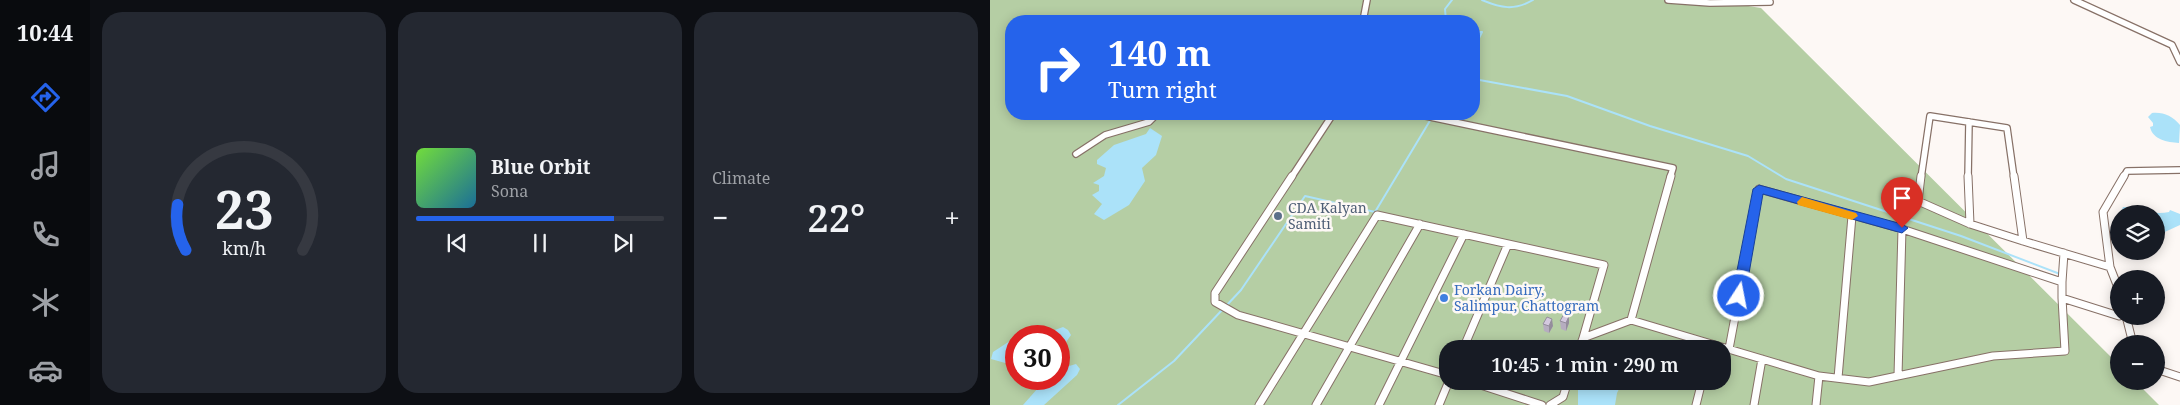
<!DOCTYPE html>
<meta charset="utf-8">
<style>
:root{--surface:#171b24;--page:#242831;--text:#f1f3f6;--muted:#9ea1a6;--line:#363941;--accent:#2563eb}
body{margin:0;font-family:"Noto Serif",serif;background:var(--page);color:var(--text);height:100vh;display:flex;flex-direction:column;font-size:19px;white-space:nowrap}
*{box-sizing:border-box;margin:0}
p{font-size:16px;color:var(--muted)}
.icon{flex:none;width:28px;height:28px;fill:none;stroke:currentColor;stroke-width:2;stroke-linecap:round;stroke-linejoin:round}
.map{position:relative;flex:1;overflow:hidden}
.drawer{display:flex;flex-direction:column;gap:12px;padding:12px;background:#0d0f14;width:900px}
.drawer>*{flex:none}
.top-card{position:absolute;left:15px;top:15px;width:475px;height:105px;border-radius:20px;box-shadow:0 2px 12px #0003;background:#2563eb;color:#fff;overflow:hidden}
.controls{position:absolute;left:1120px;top:205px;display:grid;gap:10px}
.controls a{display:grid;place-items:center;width:55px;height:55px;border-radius:50%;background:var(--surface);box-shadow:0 2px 12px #0003;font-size:25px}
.speed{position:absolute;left:15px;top:325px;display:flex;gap:10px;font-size:25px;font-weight:700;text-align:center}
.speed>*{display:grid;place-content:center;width:65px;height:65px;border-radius:50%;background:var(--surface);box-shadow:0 2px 12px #0003;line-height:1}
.speed .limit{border:8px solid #d22;background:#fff;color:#111}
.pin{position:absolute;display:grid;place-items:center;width:42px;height:42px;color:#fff;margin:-51px -21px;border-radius:50% 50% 50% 0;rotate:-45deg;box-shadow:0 0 5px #0007}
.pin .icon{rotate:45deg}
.me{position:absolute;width:55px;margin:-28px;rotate:11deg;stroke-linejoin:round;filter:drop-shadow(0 0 4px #0008)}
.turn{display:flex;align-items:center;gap:18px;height:105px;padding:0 20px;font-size:22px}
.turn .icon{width:65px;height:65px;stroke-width:2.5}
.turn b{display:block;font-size:35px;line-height:42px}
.big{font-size:38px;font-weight:600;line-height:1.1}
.drawer .card{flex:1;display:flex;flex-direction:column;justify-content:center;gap:8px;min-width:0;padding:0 18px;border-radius:20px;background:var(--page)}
.drawer .dial{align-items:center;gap:0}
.dial svg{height:130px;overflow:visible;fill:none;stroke:var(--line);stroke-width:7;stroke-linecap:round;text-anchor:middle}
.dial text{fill:var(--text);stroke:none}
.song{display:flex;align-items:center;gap:15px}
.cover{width:60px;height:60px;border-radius:8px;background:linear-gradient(135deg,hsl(100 70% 55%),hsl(200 70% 35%))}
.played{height:5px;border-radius:2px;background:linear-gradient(90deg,var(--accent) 80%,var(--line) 80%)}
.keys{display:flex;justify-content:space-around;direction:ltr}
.heat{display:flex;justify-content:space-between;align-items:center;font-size:28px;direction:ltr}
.drawer .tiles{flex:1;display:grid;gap:12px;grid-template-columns:repeat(3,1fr)}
.trip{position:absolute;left:449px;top:340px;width:292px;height:50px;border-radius:20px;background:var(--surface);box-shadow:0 2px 12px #0003;font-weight:600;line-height:50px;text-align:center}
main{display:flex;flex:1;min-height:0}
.menu{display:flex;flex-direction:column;width:90px;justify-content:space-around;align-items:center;background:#090b0e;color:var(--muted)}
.menu .icon{width:35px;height:35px}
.menu .current{color:var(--accent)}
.menu b{font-size:22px;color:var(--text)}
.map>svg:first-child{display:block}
.forest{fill:#b5cea4;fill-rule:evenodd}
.water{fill:#abe2f9}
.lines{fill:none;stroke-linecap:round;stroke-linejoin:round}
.stream{stroke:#abe2f9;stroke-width:2}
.minor-far1-casing{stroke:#877167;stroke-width:8}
.minor-casing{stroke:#877167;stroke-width:9}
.minor-far1{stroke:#fff;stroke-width:5.5}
.minor{stroke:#fff;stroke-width:7}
.wall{fill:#b6adc0}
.shaded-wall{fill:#948d9c}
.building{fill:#d4c9df;stroke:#948d9c}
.route{fill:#2563eb;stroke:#184099}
.slow{fill:#f59e0b}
.service-dot{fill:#5c6f8a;stroke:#fdf8f5;stroke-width:2}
.shop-dot{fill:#3f7fe0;stroke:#fdf8f5;stroke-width:2}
.labels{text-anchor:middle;stroke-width:5;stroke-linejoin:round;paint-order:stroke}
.service-label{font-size:14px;fill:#4e5e75;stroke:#fdf8f5;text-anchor:start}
.shop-label{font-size:14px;fill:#366cbe;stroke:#fdf8f5;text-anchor:start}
</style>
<main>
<nav class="menu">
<b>10:44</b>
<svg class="icon current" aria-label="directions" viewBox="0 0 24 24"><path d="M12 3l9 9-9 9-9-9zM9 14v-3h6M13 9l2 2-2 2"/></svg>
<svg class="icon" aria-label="music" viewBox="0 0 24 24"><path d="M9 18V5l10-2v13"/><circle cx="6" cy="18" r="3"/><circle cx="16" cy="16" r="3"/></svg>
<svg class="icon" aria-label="phone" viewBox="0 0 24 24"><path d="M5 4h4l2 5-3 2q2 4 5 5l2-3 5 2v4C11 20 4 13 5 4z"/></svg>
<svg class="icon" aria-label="climate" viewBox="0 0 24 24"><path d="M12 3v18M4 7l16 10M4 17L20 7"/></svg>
<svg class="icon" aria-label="car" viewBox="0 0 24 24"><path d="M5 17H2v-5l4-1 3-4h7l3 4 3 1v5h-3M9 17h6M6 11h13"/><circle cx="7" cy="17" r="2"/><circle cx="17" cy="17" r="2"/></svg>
</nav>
<section class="drawer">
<div class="tiles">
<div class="card dial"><svg viewBox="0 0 100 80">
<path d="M14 69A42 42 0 1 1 86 69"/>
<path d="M14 69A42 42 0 0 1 9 41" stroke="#2563eb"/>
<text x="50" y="56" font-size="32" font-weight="700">23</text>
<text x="50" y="72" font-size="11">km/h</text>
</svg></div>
<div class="card">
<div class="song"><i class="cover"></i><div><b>Blue Orbit</b><p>Sona</p></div></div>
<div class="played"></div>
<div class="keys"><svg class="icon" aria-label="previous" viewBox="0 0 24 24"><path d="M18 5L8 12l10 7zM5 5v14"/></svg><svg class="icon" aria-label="pause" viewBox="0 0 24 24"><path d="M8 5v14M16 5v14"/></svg><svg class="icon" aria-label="next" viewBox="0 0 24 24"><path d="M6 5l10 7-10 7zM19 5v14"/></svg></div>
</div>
<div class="card"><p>Climate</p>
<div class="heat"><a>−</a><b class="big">22°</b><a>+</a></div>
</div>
</div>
</section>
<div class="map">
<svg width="1190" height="405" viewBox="0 0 1190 405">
<rect width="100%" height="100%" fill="#fdf8f5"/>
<path class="forest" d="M0,0H720L771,8L1129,365V381H1145L1169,405H0ZM21,21H484V114H21ZM26,336H69V379H26ZM458,349H732V381H458Z"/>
<path class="water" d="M1162,113C1174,112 1182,116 1190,125L1189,143C1177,142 1163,140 1160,127L1163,126V123L1158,117Z
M160,128L172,136L166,155L152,168L155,181L139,205L114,220L104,214L112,204L102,195L109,191V185L103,183L114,176L116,168L107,164V160L124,145L156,134Z
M1133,207C1148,206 1160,216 1179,212L1180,210L1190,214V225L1166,236V214H1130Z
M73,327L78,330L81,335L69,352V336H30L41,332L54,334Z
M26,337V366L1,359L3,352Z
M86,364L90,369L87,375L54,405H33L56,379H69V369Z
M588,381H633L627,393L625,405H588Z"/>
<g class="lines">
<path class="stream" d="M492,0C511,8 524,11 543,0
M456,21L455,9L462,0
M484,32H492L484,48
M484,79L577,96L660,126L758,156L796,179L971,236L1070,274
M236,306L251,290L315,196L385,212L441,119
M128,405L184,361L233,309"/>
<g class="minor-far1-casing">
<path id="minor-far1" d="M678,0L720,3L780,2L779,0
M1084,0L1182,45L1190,62
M373,21L377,0
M426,114L683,168L680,178
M86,154L115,135L159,122L167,114
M301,178L343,114
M931,178L940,116L1017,128L1024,178
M978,178L979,122
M1133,178L1137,171L1190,170"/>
</g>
<g class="minor-casing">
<path id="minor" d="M302,176L225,293V302L248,315L458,375
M931,176L928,201L980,224L1033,241
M978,176L980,224
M1024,176L1033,241
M1033,241L1120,267L1113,212L1134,176
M1120,267L1129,290
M1072,282L1074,253
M1136,316L1143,344
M641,320L681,176
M473,349L518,244
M589,349L593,338L641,320L829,376L826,405
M739,349L769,189L912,229L1072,282V298L1129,316
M1166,369L1190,377
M829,376L879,382L1003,356L1075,351L1072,298
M908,376L912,229
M848,378L862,216
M478,381L552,405
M269,405L387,215L614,265L593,338
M326,405L430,224
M389,405L474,234
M449,405L459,381
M560,405L573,397L578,381
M706,405L712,381
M764,405L772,359"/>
</g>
<use href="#minor-far1" class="minor-far1"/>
<use href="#minor" class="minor"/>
</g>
<path class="wall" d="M579,316V323L576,331L571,329L570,321Z
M553,324L563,326L559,333L554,331Z"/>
<path class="shaded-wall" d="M579,316V323L576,331V323Z
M562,319L563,326L559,333V326Z"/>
<path class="building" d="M574,314L579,316L576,323L570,321Z
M557,317L562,319L559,326L553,324Z"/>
<path class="route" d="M769,185L912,224L918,228L912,233L773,194L755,296L753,300L749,301L744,300L742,296L763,189Z"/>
<path class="slow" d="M812,197L866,213L868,216L862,220L808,205L807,202Z"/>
<circle class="service-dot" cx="288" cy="216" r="5"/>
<circle class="shop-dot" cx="454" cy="298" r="5"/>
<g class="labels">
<g class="service-label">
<text x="298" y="213">CDA Kalyan<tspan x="298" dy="16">Samiti</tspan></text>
</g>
<g class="shop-label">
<text x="464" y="295">Forkan Dairy,<tspan x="464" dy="16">Salimpur, Chattogram</tspan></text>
</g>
</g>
</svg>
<div class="controls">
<a><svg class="icon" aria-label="layers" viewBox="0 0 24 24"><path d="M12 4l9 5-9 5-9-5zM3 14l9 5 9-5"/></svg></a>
<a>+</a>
<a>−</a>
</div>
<div class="speed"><div class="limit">30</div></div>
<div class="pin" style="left:912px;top:228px;background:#d93025"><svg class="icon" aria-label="arrive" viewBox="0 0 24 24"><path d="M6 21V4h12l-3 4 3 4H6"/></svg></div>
<svg class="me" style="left:749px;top:296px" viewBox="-20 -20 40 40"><circle r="17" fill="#2563eb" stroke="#fff" stroke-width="3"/><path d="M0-11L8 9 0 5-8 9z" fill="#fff"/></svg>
<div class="trip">10:45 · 1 min · 290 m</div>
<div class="top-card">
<div class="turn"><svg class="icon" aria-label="right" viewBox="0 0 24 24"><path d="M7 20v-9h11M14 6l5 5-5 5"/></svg><div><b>140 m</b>Turn right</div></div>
</div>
</div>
</main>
